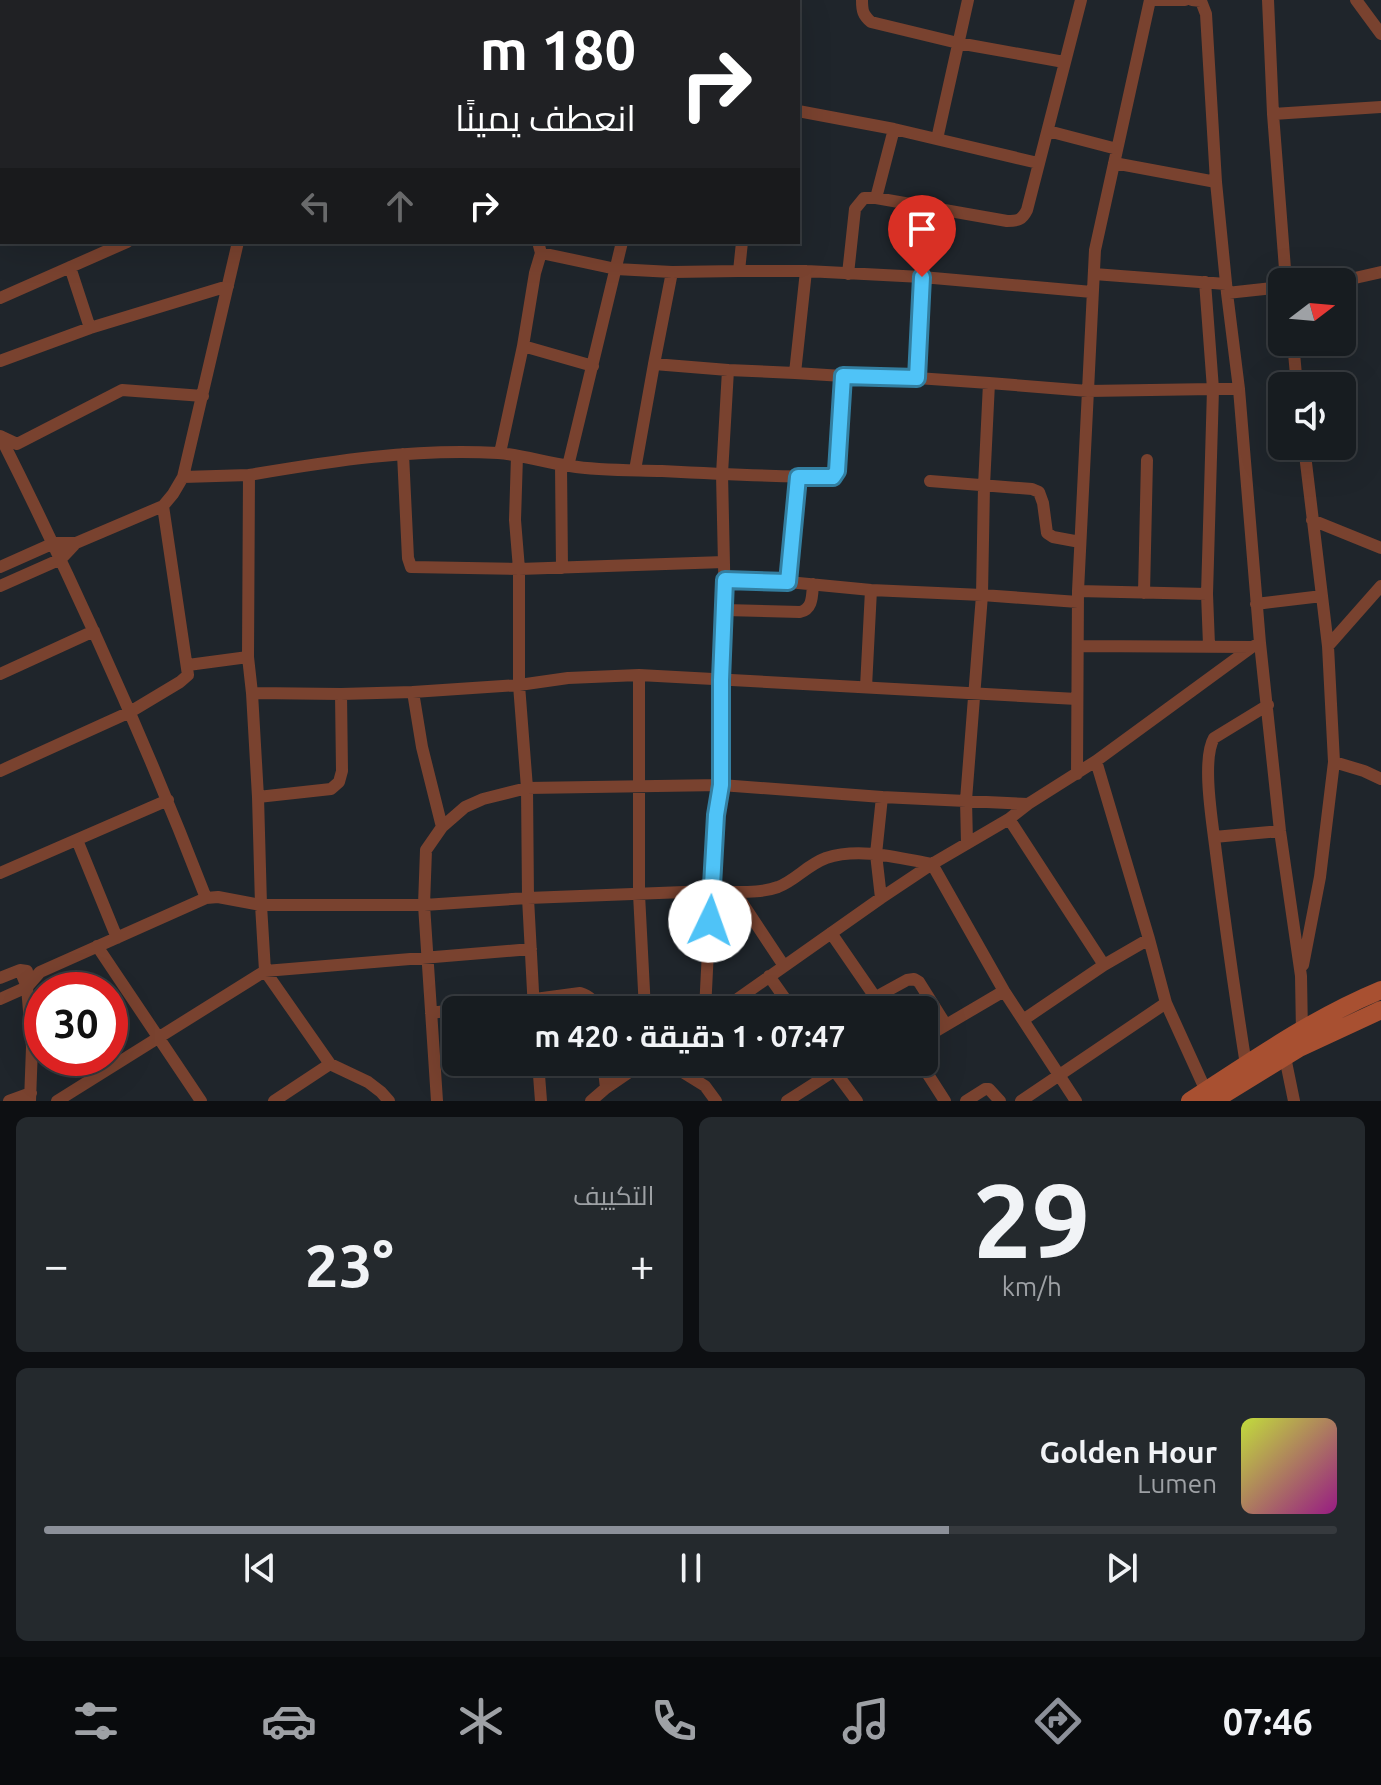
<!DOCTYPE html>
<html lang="ar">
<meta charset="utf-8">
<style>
:root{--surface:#171c20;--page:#24292d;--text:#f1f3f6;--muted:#9ea1a5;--line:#363a3e;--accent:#8c9099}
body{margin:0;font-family:Ubuntu,Cairo,sans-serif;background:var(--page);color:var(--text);direction:rtl;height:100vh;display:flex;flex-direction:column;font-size:30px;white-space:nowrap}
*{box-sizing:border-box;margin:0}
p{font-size:26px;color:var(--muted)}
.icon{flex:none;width:44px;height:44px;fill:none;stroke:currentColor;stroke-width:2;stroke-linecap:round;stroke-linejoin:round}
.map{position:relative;height:1101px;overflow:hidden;direction:ltr}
.details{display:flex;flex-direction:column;gap:16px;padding:16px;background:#0d0f12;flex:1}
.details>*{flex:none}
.hud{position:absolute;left:0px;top:0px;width:800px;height:244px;box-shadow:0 8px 32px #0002,0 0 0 2px var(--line);direction:rtl;background:#202124;color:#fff;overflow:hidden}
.needle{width:52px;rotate:74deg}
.tools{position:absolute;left:1268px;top:268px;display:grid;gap:16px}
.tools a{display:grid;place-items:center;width:88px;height:88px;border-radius:12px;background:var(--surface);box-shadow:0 8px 32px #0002,0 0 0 2px var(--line);font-size:40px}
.speed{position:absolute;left:24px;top:972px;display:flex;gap:16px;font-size:40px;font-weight:700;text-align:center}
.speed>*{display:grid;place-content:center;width:104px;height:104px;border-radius:50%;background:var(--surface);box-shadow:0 8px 32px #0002,0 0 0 2px var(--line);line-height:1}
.speed .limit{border:12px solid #d22;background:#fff;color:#111}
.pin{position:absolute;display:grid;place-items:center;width:68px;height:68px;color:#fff;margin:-82px -34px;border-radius:50% 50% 50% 0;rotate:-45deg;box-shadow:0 0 8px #0007}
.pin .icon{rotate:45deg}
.me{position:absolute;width:88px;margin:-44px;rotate:3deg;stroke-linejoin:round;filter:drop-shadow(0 0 6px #0008)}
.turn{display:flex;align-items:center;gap:28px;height:168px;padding:0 32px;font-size:36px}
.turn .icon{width:104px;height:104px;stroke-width:2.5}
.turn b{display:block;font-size:56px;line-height:68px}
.lanes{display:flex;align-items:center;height:76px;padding:0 32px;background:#0003;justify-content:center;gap:40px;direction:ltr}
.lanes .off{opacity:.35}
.big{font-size:60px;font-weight:700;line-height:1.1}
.details .widget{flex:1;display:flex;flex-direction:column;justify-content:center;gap:12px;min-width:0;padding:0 28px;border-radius:12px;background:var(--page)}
.details .dial{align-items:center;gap:0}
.dial b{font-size:104px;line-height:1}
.song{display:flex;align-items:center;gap:24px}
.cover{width:96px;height:96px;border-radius:12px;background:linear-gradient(135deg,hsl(70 70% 55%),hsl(310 70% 35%))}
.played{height:8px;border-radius:4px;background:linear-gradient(90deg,var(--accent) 70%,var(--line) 70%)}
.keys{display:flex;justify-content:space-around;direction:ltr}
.heat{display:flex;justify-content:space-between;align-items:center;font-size:44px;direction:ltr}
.details .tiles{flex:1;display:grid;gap:16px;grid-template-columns:1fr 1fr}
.widget:last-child{grid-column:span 2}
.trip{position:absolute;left:442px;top:996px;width:496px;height:80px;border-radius:12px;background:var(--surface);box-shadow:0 8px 32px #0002,0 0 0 2px var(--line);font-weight:700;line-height:80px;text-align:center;direction:rtl}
.tabs{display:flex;height:128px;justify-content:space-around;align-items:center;background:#090b0d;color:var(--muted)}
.tabs .icon{width:56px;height:56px}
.tabs .on{color:var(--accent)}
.tabs b{font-size:36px;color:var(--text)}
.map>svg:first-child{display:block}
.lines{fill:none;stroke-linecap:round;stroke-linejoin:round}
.path{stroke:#81868b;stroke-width:2;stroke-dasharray:4 6;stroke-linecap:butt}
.street{stroke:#79422f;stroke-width:12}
.secondary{stroke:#a85031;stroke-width:18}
.route-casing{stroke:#337fa1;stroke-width:20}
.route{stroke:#4fc3f7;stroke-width:14}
</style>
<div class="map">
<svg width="1381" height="1101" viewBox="0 0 1381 1101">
<rect width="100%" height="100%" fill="#1f252b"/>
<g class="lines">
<path class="path" d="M448,0L458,2"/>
<path class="street" d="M80,0L81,2
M641,0L649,2
M862,0C862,11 863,15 871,22L958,43L1064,62
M1192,0L1201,1L1206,14L1216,182L1227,293L1239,389L1260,643
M1268,0L1273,114L1286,282
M1356,0L1381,34
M223,2L226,0
M292,2V0
M435,2V0
M553,2L554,0
M683,2L684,0
M798,111L894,129L1038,163
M1273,114L1381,107
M0,121L2,120
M1048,131L1117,149
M937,139L968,0
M1114,163L1216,182
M0,186L2,185
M876,198L894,129
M541,253L616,269L672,272L654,364
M806,271L922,277L1092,292
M672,272L739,271L742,242
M848,274L855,209L864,198H876L1007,221C1018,221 1022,220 1027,210L1081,0
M1094,274L1226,284
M1205,282L1213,389H1239
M1329,282L1346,280L1381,272
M1227,293L1282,287
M0,298L127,242
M90,328L228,286
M1293,342L1297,386
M523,346L593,366
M0,361L90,328L70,267
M728,370L795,373L806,271H739
M843,376L917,378L989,383L984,486L982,595L966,800L967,843
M917,378L922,277
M989,383L1088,391L1213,389L1207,594
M0,436C76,587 145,740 206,898
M0,436L17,444L122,390L203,396
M1304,446L1328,646
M500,453L523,346L535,273L541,253L538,242
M403,454L408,558L411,567L519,569L724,562
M517,456L515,520L519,569V685L527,788L528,898L534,1010
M561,465L562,568
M568,466L622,242
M635,470L654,364L728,370L722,474L725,610L721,680V785L716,815L711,891L735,892L784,966
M249,475C331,461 415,448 498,453C523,455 546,463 570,466C601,471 632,470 662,471C719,474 776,477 833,477C842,461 841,397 843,376L795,373
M183,477L249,475L248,657L188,665
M930,481L1032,489L1039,492L1043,503L1047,533L1053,537L1080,542
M1312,520L1381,548
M0,567L54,543H76
M725,580L788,582L798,477
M788,582L871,590L982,595L1078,602
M0,586L61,559L76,543L163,506L173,494L183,477L238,242
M1078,591L1207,594L1209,645
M1144,593L1147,460
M1256,604L1322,596
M725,610L800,612C813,609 812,596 813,584
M1078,646L1252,647
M248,657L252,693L341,694L413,692L519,685L568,678L639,675L1077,699
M0,674L94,631
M639,675V894L645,1010
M866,687L871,590
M413,692L422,747L442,827
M252,693L258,797L261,905H424L528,898L711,891L705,1010
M1096,761L1149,939L1166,1003L1206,1091
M1334,762L1364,771L1381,779
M0,771L130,712L180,682L188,675L163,506
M1077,774L1078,591L1095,250L1150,0H1185
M258,797L331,789L339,782L342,771L341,694
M1009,819L1104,965
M1214,837L1280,831
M77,840L117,938
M0,873L168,800
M735,892C749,892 764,892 778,887C796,880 807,865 826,858C860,847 898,858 932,864L1004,991L1076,1101
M881,898L876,854L882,797
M831,933L884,1010
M97,946L201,1101
M1303,965L1320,877L1334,762L1328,646L1381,586
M20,970L27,987L32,1047L30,1101
M769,976L793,1010
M0,978L20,970L27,971
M876,997L907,980L914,979L919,982L946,1025
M0,999L27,987L40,972L206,898L218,897L261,905L265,971L330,1064L368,1082L381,1092L389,1101
M722,1010L881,898L932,864L1009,819L1028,804L1096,761L1252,647L1260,643L1280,831L1301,976L1302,1033
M431,1013L580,993C589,996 595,1000 596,1010
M1023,1020L1104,965L1149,939
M924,1038L1004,991
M1285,1057L1294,1101
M538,1062L541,1101
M603,1062L606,1088
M673,1062L676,1068L705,1086L716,1101
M828,1062L857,1101
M920,1062L945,1101
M1246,1065C1235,995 1225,924 1216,853C1213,826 1201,760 1214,738L1268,705
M9,1101L31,1093
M57,1101L265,971L531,949
M274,1101L330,1064
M437,1101L424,905L426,850L442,827L465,807L483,799L527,788L721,785L882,797L1028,804
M591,1101L606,1088L644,1062
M787,1101L834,1071
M966,1101L985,1089H989L1000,1101
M1021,1101L1166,1003"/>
<path class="secondary" d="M1190,1101C1252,1061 1313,1018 1381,990
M1213,1101L1299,1048L1381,1010"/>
</g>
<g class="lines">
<g class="route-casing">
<path id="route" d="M710,921L716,815L721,785V680L725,580L788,582L798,477H833L837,471L843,376L917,378L922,277"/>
</g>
<use href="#route" class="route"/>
</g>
</svg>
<div class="tools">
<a><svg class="needle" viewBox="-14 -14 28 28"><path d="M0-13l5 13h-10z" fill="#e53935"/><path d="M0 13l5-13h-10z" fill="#9ea1a5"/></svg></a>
<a><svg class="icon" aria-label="sound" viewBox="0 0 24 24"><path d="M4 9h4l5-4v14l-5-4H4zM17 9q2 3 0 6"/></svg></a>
</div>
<div class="speed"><div class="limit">30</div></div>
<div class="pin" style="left:922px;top:277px;background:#d93025"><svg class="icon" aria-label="arrive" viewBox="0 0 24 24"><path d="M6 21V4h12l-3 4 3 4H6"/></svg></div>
<svg class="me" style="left:710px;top:921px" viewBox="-20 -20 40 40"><circle r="19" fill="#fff"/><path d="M0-13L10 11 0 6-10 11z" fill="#4fc3f7"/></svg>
<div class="trip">07:47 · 1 دقيقة · 420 m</div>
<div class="hud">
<div class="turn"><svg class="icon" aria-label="right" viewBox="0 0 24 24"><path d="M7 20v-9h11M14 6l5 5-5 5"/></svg><div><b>180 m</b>انعطف يمينًا</div></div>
<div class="lanes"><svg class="icon off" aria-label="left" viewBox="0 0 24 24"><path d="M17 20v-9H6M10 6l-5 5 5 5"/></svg><svg class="icon off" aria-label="ahead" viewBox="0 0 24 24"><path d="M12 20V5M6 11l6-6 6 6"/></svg><svg class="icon" aria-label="right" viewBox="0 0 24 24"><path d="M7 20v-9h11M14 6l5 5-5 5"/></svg></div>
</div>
</div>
<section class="details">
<div class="tiles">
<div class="widget dial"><b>29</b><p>km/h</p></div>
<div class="widget"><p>التكييف</p>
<div class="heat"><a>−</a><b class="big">23°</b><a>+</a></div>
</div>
<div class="widget">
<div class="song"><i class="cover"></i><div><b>Golden Hour</b><p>Lumen</p></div></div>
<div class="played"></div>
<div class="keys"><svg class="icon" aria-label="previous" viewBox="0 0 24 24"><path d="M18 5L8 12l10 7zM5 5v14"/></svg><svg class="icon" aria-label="pause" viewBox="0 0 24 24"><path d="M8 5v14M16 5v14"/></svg><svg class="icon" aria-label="next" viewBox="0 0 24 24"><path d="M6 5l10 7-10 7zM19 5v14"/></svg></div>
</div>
</div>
</section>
<nav class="tabs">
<b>07:46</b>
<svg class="icon on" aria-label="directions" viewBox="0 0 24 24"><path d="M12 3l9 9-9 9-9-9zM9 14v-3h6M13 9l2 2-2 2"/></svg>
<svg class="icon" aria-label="music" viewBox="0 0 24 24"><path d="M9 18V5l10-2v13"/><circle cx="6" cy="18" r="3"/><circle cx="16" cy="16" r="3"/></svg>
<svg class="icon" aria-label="phone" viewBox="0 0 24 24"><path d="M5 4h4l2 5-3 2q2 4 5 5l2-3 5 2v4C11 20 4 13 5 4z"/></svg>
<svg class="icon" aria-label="climate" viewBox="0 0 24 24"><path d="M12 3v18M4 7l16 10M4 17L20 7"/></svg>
<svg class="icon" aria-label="car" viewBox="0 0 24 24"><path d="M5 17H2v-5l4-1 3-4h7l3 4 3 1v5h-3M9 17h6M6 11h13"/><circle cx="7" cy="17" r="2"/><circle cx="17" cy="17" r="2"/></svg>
<svg class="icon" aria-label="filters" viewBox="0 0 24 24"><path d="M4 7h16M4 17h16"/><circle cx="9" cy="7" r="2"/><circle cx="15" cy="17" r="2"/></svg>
</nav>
